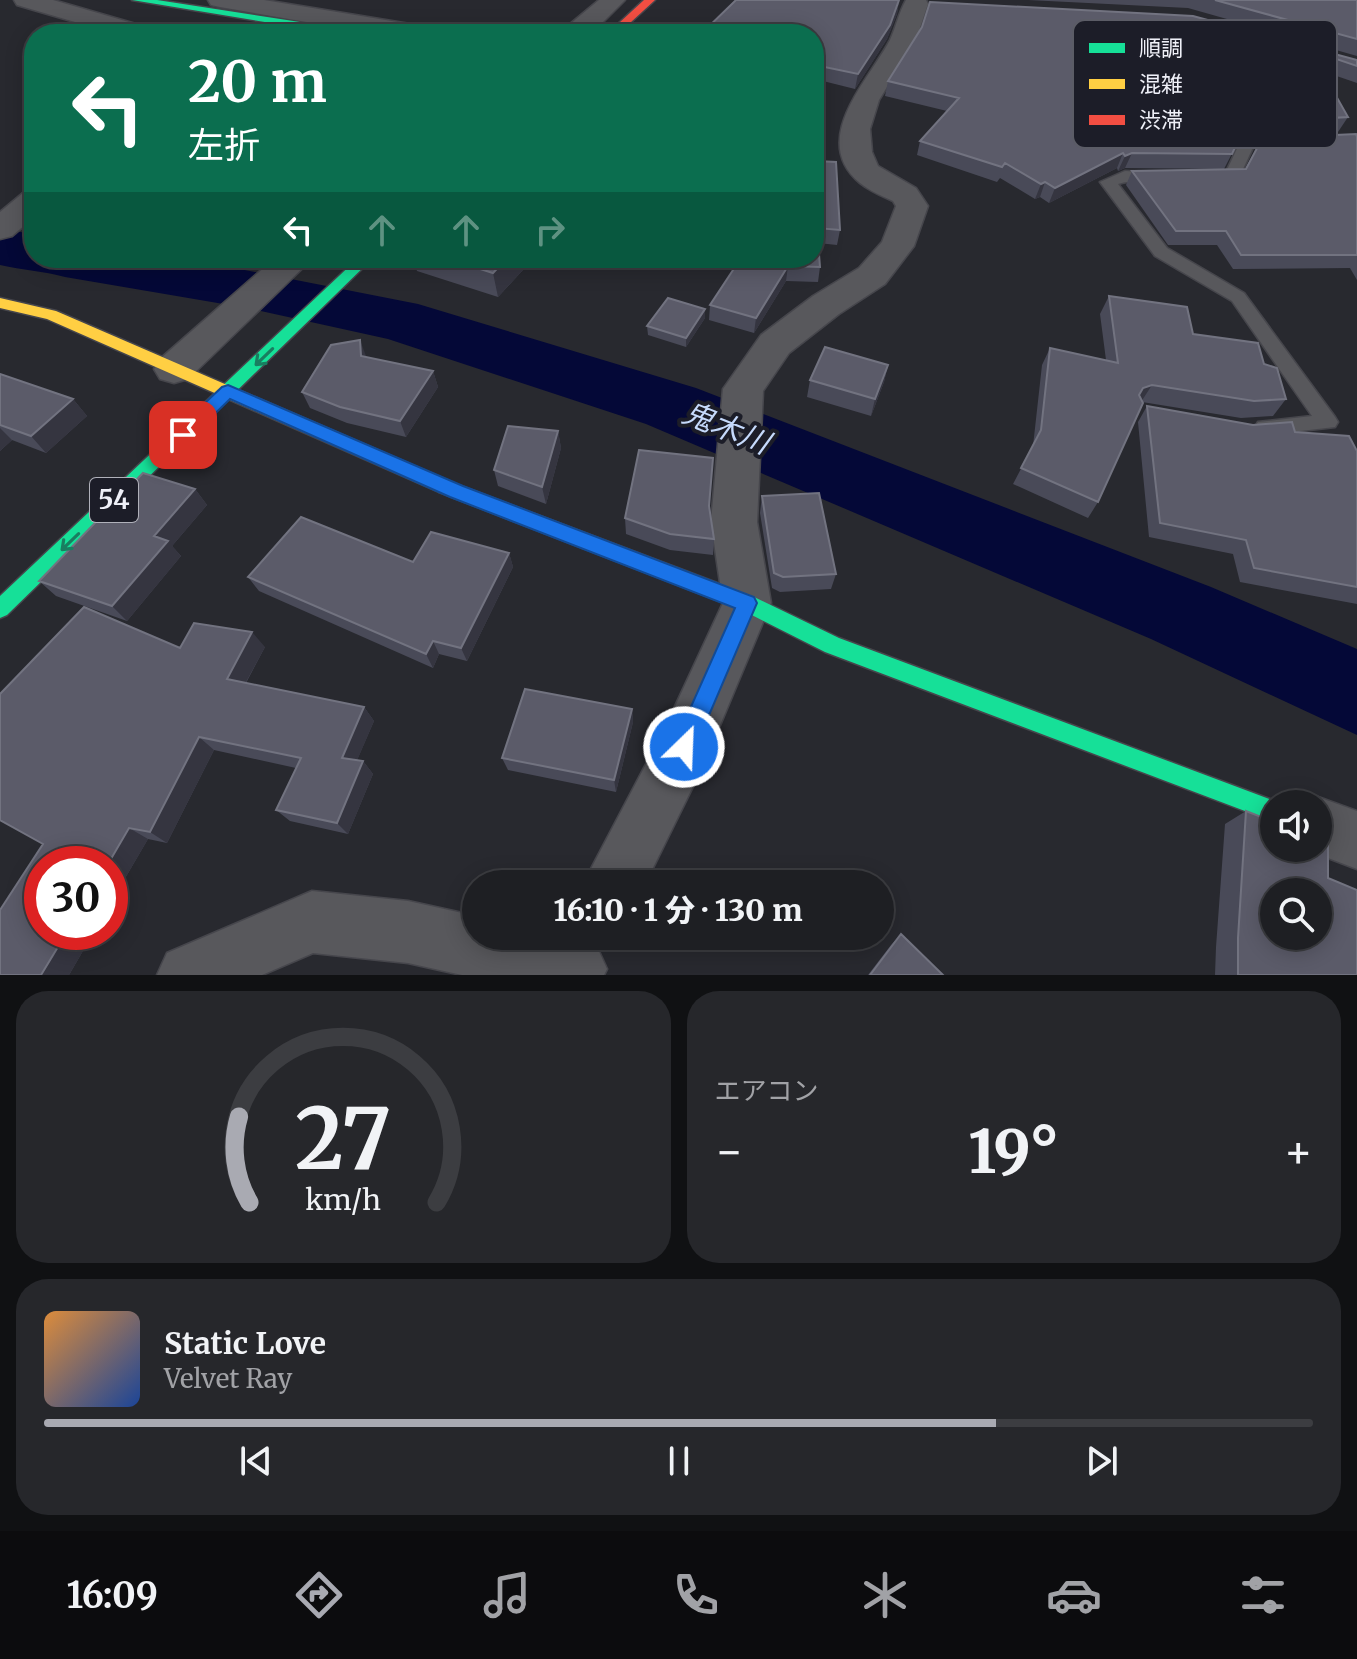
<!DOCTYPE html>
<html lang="ja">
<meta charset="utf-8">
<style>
:root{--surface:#1e1f23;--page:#26272b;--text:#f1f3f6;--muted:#a1a2a6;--line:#3c3d41;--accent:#a9aab2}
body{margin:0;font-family:Merriweather,"Noto Sans JP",serif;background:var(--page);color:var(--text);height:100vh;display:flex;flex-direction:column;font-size:30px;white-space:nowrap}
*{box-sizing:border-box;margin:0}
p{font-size:26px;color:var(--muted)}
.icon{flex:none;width:44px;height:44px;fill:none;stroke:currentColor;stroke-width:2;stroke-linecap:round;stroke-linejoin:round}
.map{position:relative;height:975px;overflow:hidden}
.panel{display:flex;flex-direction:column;gap:16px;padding:16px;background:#101113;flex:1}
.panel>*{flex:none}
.hud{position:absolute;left:24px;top:24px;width:800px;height:244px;border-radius:32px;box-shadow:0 4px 20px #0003,0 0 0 2px var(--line);background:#0b6e4f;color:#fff;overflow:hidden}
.fabs{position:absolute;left:1260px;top:790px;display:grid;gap:16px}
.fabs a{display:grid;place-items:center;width:72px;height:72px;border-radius:50%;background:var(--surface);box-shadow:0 4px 20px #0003,0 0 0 2px var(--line);font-size:40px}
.speed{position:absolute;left:24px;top:846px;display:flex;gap:16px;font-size:40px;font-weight:700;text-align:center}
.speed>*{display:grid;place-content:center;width:104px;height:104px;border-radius:50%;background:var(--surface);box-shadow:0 4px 20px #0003,0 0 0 2px var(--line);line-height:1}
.speed .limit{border:12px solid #d22;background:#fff;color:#111}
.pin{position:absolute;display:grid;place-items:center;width:68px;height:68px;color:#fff;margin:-34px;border-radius:16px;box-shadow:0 4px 12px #0006}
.me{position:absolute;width:88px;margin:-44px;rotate:24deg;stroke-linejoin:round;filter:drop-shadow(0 0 6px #0008)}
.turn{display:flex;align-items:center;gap:28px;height:168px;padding:0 32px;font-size:36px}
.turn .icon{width:104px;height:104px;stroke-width:2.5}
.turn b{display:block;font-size:56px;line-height:68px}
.lanes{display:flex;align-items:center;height:76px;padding:0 32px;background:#0003;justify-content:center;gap:40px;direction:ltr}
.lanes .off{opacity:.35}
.big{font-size:60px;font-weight:800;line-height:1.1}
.panel .tile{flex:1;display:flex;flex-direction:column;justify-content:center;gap:12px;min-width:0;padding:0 28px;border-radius:32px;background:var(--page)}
.panel .dial{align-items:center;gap:0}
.dial svg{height:208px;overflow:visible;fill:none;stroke:var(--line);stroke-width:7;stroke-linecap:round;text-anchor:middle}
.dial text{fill:var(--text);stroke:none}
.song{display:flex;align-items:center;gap:24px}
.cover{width:96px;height:96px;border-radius:12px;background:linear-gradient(135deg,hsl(30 70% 55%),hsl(220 70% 35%))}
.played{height:8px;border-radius:4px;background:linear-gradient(90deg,var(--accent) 75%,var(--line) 75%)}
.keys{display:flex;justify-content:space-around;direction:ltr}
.heat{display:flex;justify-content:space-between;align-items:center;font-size:44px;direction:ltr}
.panel .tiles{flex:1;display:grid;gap:16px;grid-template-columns:1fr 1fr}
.tile:last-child{grid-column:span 2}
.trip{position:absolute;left:462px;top:870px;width:432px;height:80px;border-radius:40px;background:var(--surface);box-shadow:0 4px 20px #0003,0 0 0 2px var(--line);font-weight:800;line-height:80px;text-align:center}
.menu{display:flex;height:128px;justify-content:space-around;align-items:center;background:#0c0c0e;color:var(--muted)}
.menu .icon{width:56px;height:56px}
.menu .active{color:var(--accent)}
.menu b{font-size:36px;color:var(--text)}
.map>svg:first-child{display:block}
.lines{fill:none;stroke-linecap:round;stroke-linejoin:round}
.river{fill:#040837;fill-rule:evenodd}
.lane-casing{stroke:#46464c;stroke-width:3}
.street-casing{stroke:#46464c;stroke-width:3}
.fast-casing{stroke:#46464c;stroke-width:3}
.slow-casing{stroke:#46464c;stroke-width:3}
.jam-casing{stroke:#46464c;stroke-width:3}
.lane{fill:#58585c;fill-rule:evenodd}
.street{fill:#58585c;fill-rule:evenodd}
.fast{fill:#16e098;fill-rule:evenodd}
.slow{fill:#ffcf43;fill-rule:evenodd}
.jam{fill:#f24e42;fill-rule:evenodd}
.wall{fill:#494a58}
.shaded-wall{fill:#353540}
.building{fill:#5b5b69;stroke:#727380;stroke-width:2;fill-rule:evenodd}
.oneway{stroke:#197e60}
.route{fill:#1a73e8;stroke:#114b97;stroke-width:2}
.labels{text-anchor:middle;stroke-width:8;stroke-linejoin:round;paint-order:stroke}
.shield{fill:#1c1d28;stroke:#b0b1ba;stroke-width:2}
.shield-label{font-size:26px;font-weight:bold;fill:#eff0f8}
.water-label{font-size:30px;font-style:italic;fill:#c6dafc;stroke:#1c1d28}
.key{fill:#1c1d28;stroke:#5b5c66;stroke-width:2}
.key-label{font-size:22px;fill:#eff0f8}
</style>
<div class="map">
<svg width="1357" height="975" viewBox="0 0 1357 975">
<rect width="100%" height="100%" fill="#28292f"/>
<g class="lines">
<path class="river" d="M0,229L34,234V258H184L418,304L696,388L1211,587L1357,649V735L1151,639L646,424L388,339L247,308L65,277C43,271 23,270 0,265Z"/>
<g class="lane-casing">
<path id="lane" d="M1250,133L1289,136L1297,141L1289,146L1255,143L1238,180H1206V174L1226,172L1242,138Z
M1125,171L1164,173V179C1148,183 1133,179 1118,184L1167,248L1244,293L1335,417L1338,422L1335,427L1265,435L1258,432L1255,427L1258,422L1312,416L1232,301L1155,256L1100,182Z"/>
</g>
<g class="street-casing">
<path id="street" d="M14,0H53L153,29L157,34H116L17,5Z
M208,0H264L422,26L431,29L435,34H376L220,7L211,5Z
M599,0H625L591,34H558Z
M906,0H926L928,4L916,40L879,100L870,129L872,152L878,166L916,188L928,206L914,246L885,284L839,314L789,353L763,391L757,522L771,603L703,766L645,884H583L665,728L723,603L711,522L723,389L761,335L813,296L859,268L882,242L896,206L893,201C882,196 870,191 860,183C808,140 869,80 890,40C896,27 899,12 906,0Z
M1220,0H1244L1263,36L1259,42H1241Z
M34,190V217L12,236L0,239V212L23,193Z
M275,258H313L188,379L174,383L160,379L154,369L160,359Z
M1318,797L1357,811V869L1302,848H1318V804H1302Z
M312,891L408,901L476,916V936H569L597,947L607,969L604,975H462L408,963L313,953L262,975H157L167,953Z"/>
</g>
<g class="fast-casing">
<path id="fast" d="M132,0H157L359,31L364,34H338Z
M358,258H373L7,615L0,618V596Z
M445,480L754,597L839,638L1283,804H1274V822L825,652L740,609L439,492L436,487L439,482Z"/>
</g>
<g class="slow-casing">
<path id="slow" d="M0,298L56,311L451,482L454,487L451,492H439L47,319L0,308Z"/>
</g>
<g class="jam-casing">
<path id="jam" d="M644,0H655L618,34H607Z"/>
</g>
<use href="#lane" class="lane"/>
<use href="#street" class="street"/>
<use href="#fast" class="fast"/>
<use href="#slow" class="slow"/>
<use href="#jam" class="jam"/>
</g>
<path class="wall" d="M736,0H899L897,14L887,39L855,89L815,79L816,161L840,230L837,245L818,243L820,267L818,282L786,281L754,333L709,320L710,305L741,258H814Z
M1028,0H1357V56L1188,8Z
M1193,16L1357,60V83L1322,71L1348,117L1338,132L1305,134L1250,130L1241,136L1224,169L1125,168L1118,171L1117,168L1049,203L1040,197L1035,199L1000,178L997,182L917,155L920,141L947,111L885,96L888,81Z
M1265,133L1313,136L1357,137V280L1350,268L1233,269L1217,245H1168L1126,185L1132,171L1245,169Z
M413,258H534L498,297L417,271Z
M1109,296L1193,334L1264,364L1286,399L1273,416L1241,418L1142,402L1098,502L1088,518L1013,484L1033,446L1042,365L1050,348L1106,360L1100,314Z
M705,309V318L686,347L648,335L647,326Z
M888,365L884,382L871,416L807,397L810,380Z
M433,371L438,387L406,437L347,423L310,408L302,392Z
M0,374L73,399L87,416L46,453L12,440L0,451Z
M1147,406L1295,432L1357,451V604L1240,582L1233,554L1149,537L1138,422Z
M558,431L561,448L546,504L498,486L494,470Z
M712,474L709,509L714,539L713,555L670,550L626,534L625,518Z
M195,489L207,505L172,546L181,556L127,621L56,596L39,581Z
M762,496L836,574L831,589L780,592L772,588L760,513Z
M509,553L513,567L467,661L439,654L433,668L259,591L248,577Z
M265,647L246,683L364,707L374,721L357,760L363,761L373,774L348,834L290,821L276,810L296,768L214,750L167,843L148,839L110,904V864L94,932L69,975H0L180,648Z
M632,709L633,722L616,792L508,770L502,758Z
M1246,811L1328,878L1357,975H1215L1216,947L1225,824Z
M901,934L943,975H868L891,945Z"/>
<path class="shaded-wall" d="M899,0L897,14L887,39L855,89L858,74Z
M1258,115L1250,130L1239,137L1247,122Z
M1123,153L1117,168L1049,203L1055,188Z
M1132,153L1125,168L1118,171L1125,156Z
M1045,182L1040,197L1035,199L1041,184Z
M507,258H534L498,297L493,273Z
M788,266L786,281L754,333L756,318Z
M705,309V318L686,347V338Z
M360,340L366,356L368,372L361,356Z
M888,365L884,382L871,416L875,399Z
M433,371L438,387L406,437L400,421Z
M1152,385L1141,402L1133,405L1143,388Z
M73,399L87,416L46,453L31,436Z
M0,428L12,440L0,451Z
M558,431L561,448L546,504L542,487Z
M195,489L207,505L172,546L181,556L127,621L112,606L154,536Z
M509,553L513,567L467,661L461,648Z
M252,632L265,647L240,693L227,679Z
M433,641L439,654L433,668L426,654Z
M364,707L374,721L353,770L342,758Z
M632,709L633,722L616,792L614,780Z
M199,737L214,750L167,843L150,832Z
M363,761L373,774L348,834L337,823Z
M129,828L148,839L110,904V864H108Z
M67,932H94L69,975H41Z"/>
<path class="building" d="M736,0H899L890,25L858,74L815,65L816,161L836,162L840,230L817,228L820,267L788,266L756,318L710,305L741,258H814V34H701Z
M1215,0H1357V39Z
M930,2L1193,16L1357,60V66L1310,50L1348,117L1314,119L1258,115L1247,122L1232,154L1132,153L1125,156L1123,153L1055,188L1045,182L1041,184L1005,163L1002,167L920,141L959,98L888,81L922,27Z
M1265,133L1313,136L1356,134L1357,137V255H1241L1226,231H1176L1132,171L1246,169Z
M446,258H507L493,273Z
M1109,296L1187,307L1193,334L1258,343L1264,364L1277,368L1286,399L1254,401L1152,385L1143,388L1139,395L1143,403L1098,502L1021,468L1041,430L1050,348L1118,363Z
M668,298L705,309L686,338L647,326Z
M360,340L361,356L433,371L400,421L340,407L302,392L331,345Z
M825,347L888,365L875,399L810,380Z
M0,374L73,399L31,436L0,425Z
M1147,406L1253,425L1292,422L1295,432L1349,436L1357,451V587L1254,568L1246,540L1160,523Z
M508,426L558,431L542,487L494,470Z
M639,450L713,458L709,506L714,539L670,534L625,518Z
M143,473L195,489L154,536L168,541L112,606L39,581Z
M819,493L836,574L783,577L774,573L762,496Z
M301,517L413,562L431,532L509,553L461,648L433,641L426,654L248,577Z
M84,607L180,648L194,623L252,632L227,679L364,707L342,758L363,761L337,823L276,810L301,758L199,737L150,832L129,828L108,864H42V932H67L41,975H0V910L43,844L0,820V694Z
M525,689L632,709L614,780L502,758Z
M1246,811L1274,822V848H1318V840L1328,844V878L1357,890V975H1238V938ZM1274,892H1318V936H1274Z
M901,934L943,975H870Z"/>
<defs><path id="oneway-shaft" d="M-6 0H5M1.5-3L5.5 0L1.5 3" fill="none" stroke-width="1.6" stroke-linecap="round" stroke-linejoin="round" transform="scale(2)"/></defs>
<g class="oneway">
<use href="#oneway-shaft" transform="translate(264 357) rotate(136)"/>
<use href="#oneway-shaft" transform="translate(70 542) rotate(136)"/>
</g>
<path class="route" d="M228,385L463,486L754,597L757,603L692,755L684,758L676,755L673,747L735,608L450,497L230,399L189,439H176L174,435L176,430L222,387Z"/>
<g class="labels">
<rect class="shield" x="90" y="478" width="48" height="44" rx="6"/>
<g class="shield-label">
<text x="114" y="509">54</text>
</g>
<g class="water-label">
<text transform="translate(726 428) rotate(22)" y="10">鬼木川</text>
</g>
</g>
<rect x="1073" y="20" width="264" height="128" rx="12" class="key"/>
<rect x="1089" y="43" width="36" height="10" fill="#16e098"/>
<rect x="1089" y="79" width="36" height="10" fill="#ffcf43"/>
<rect x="1089" y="115" width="36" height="10" fill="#f24e42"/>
<g class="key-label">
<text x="1139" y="56">順調</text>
<text x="1139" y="92">混雑</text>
<text x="1139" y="128">渋滞</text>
</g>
</svg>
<div class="fabs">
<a><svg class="icon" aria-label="sound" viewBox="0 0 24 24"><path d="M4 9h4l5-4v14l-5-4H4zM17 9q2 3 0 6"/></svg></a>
<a><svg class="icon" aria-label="search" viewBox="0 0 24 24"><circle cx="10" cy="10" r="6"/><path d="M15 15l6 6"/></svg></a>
</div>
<div class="speed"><div class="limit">30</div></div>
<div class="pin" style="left:183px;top:435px;background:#d93025"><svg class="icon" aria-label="arrive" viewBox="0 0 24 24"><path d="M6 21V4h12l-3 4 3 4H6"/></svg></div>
<svg class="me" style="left:684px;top:747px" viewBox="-20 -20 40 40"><circle r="17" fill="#1a73e8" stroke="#fff" stroke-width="3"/><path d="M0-11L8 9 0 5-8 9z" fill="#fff"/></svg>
<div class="trip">16:10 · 1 分 · 130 m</div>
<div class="hud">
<div class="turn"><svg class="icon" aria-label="left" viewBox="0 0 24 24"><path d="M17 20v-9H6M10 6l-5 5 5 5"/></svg><div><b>20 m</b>左折</div></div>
<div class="lanes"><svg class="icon" aria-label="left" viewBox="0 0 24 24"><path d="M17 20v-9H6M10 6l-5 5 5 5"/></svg><svg class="icon off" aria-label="ahead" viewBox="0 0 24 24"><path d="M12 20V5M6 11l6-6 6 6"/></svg><svg class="icon off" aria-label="ahead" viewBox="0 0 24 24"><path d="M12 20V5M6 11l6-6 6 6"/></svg><svg class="icon off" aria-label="right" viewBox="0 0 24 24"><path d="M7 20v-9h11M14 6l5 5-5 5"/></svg></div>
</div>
</div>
<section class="panel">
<div class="tiles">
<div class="tile dial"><svg viewBox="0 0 100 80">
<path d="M14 69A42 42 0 1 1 86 69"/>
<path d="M14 69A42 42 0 0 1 10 36" stroke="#a9aab2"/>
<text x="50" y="56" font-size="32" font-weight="700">27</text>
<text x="50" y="72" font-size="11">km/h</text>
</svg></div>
<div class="tile"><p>エアコン</p>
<div class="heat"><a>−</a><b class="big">19°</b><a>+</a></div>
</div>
<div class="tile">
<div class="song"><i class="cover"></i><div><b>Static Love</b><p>Velvet Ray</p></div></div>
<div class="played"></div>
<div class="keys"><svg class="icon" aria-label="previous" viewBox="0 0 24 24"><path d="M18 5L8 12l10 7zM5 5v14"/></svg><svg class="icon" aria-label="pause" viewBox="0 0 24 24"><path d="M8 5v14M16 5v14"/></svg><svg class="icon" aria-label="next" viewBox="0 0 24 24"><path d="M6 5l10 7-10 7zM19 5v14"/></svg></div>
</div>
</div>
</section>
<nav class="menu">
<b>16:09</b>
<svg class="icon active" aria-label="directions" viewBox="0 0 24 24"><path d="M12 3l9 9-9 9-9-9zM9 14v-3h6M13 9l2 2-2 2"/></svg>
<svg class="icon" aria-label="music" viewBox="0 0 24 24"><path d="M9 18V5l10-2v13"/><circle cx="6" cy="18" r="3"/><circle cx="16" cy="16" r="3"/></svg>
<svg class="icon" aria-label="phone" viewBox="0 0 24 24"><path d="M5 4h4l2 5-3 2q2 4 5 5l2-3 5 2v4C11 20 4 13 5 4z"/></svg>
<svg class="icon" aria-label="climate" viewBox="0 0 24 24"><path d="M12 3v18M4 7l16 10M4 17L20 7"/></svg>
<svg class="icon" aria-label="car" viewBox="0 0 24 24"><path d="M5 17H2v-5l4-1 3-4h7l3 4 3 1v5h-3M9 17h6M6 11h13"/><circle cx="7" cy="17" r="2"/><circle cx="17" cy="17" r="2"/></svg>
<svg class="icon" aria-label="filters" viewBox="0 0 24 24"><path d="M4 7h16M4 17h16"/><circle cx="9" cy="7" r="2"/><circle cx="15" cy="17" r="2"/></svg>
</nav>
